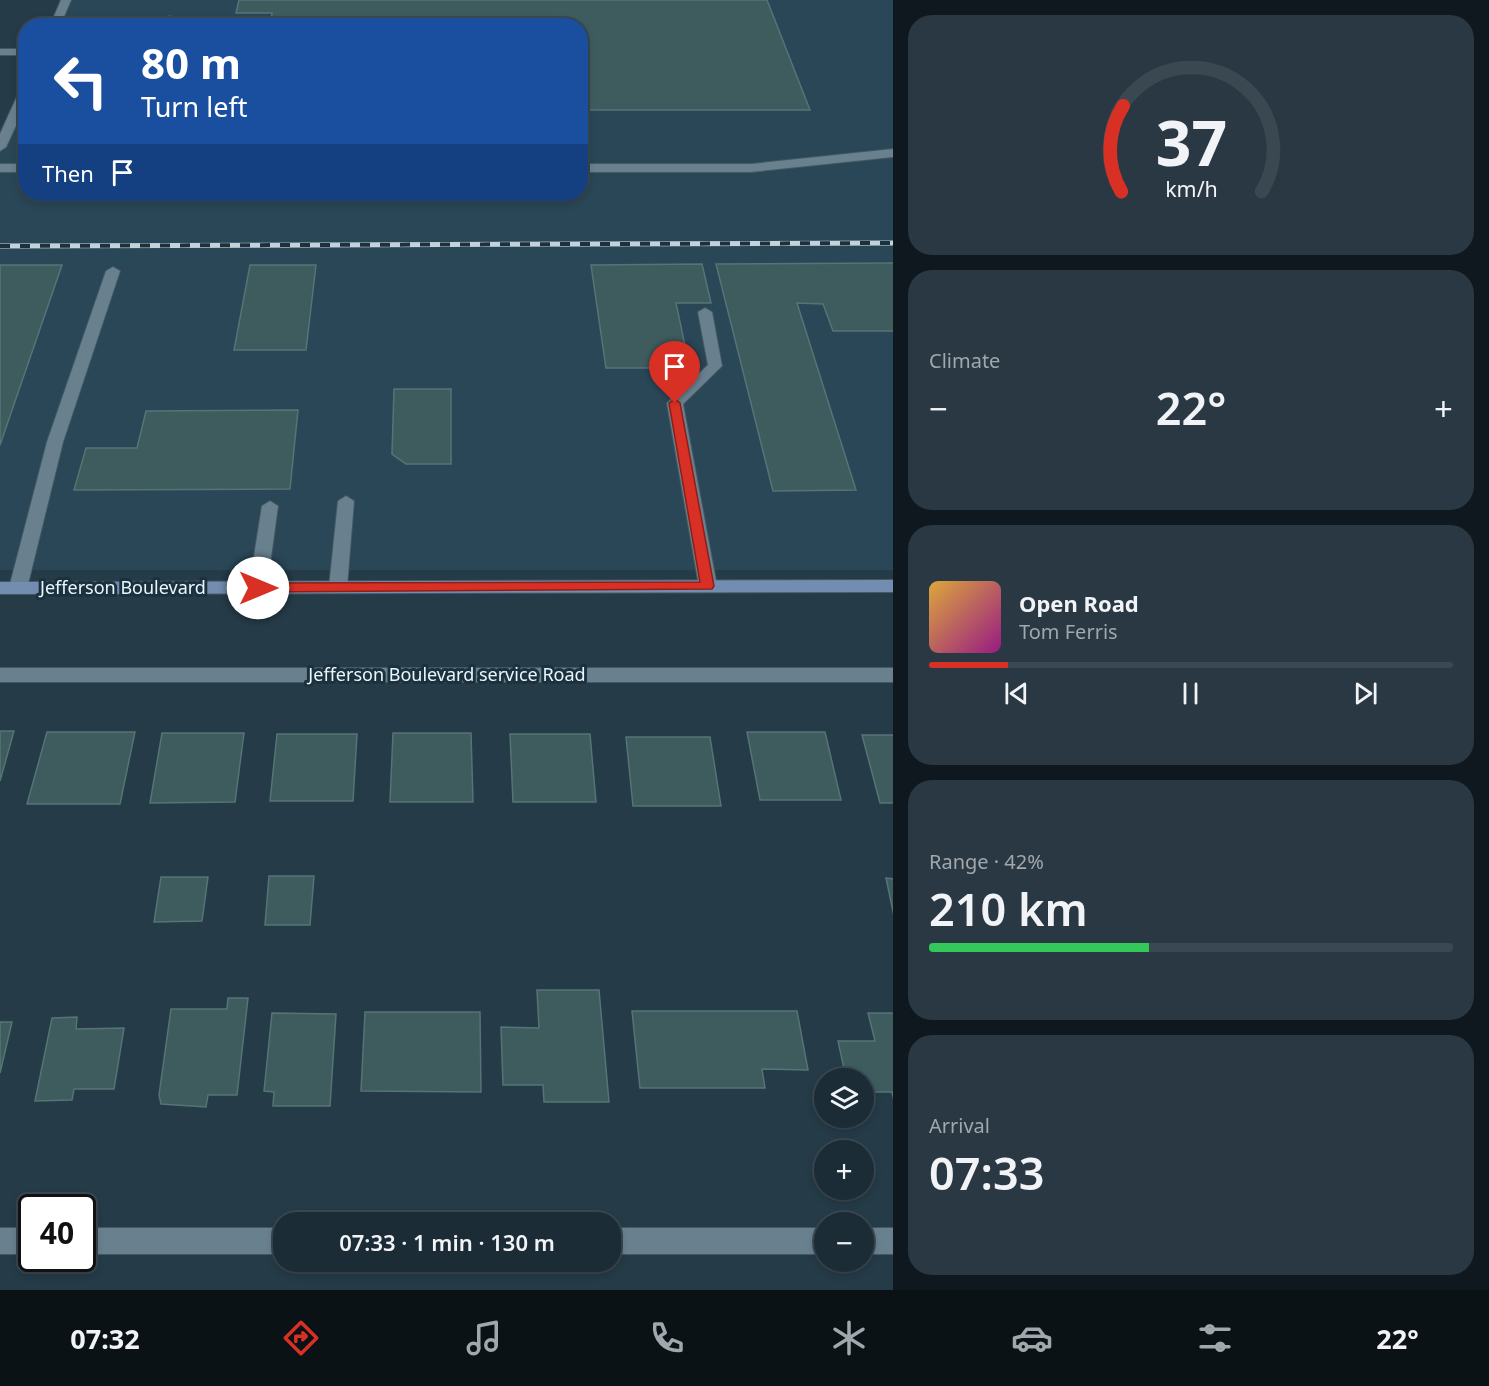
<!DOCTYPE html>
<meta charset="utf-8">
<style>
:root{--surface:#1c2c36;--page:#293842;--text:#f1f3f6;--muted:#a0a7ad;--line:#3a4851;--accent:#d93025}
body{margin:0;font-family:"Noto Sans",sans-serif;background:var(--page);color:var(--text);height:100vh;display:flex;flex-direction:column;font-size:22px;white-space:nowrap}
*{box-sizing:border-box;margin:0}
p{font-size:20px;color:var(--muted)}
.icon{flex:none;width:33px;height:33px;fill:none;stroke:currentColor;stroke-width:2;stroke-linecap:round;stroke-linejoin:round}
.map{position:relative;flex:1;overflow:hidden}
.side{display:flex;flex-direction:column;gap:15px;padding:15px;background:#0f181e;width:596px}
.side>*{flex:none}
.banner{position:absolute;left:18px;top:18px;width:570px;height:183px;border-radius:24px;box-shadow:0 3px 9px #0003,0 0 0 2px var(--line);background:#1a4fa0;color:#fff;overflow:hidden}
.buttons{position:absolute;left:814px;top:1068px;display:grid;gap:12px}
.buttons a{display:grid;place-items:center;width:60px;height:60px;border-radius:50%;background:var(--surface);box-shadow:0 3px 9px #0003,0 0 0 2px var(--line);font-size:30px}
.speed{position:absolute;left:18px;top:1194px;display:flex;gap:12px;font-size:30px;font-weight:700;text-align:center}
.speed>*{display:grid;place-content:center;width:78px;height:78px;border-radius:50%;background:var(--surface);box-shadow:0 3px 9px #0003,0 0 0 2px var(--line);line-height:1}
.speed .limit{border:3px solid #111;border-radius:9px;background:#fff;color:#111}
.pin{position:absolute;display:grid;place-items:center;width:51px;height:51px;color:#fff;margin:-62px -26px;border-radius:50% 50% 50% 0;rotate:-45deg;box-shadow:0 0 6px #0007}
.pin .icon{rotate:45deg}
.me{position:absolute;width:66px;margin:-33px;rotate:90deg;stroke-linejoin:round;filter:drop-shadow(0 0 4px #0008)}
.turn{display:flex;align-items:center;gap:21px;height:126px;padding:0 24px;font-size:27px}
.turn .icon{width:78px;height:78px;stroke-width:2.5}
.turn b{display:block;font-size:42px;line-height:51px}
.then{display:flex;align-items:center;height:57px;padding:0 24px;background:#0003;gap:12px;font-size:22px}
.big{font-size:45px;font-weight:600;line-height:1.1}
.side .card{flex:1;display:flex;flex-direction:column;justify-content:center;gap:9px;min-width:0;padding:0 21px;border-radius:24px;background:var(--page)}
.side .dial{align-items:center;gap:0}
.dial svg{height:156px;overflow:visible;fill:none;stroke:var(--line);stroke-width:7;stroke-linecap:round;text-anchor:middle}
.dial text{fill:var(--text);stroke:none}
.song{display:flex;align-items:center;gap:18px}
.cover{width:72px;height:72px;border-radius:9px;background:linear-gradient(135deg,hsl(40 70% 55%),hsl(310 70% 35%))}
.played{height:6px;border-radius:3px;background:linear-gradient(90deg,var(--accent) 15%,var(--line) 15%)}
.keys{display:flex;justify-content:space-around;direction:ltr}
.heat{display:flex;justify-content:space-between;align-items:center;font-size:33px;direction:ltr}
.charge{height:9px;border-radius:4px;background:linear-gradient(90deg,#34c759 42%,var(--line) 0)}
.trip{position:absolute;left:273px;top:1212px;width:348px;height:60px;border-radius:24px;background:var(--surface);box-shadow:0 3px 9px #0003,0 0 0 2px var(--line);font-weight:600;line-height:60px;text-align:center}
.tab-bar{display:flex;height:96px;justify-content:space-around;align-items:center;background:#0b1216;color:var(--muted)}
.tab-bar .icon{width:42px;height:42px}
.tab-bar .selected{color:var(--accent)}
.tab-bar b{font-size:27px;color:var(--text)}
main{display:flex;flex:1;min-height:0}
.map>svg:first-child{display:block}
.built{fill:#2a4757}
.building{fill:#3e5c5e;stroke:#557475;stroke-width:1.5}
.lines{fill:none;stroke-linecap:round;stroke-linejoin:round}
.lane-casing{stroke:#455963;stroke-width:2}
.street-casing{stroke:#455963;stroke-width:2}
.secondary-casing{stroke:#455963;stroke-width:2}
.lane{fill:#69818f;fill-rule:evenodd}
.street{fill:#69818f;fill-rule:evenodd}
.secondary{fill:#738db0;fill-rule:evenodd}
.rail-casing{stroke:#c3d2db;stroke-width:5}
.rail{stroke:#1b313d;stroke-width:4;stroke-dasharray:10;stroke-linecap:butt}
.route{fill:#d93025;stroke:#8d1f18;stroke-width:1.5}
.labels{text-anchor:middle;stroke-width:6;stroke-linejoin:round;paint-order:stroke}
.street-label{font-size:18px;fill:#e9f6fe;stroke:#1b313d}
</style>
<main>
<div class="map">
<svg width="894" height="1290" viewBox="0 0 894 1290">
<rect width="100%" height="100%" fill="#253b48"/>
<path class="built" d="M66,0H893V570H0V147L25,90L26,194H580V26L55,25Z"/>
<path class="building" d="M239,0H767L810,110H580V26H270L272,13H236Z
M894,263V331H833L823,304L797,303L856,490L773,491L716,264Z
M702,264L711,303H676L686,350L664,351L668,368H606L591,265Z
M0,265H62L0,445Z
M250,265H316L306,350H234Z
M394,389H451V464H406L392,454Z
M298,410L290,489L74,490L86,448H137L146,411Z
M0,731H14L0,781Z
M47,732H135L120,804H27Z
M747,732H825L841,800H760Z
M162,733H244L235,802L150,803Z
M393,733H471L473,802H390Z
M277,734H357L353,801H270Z
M510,734H590L596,802H513Z
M862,735H894V803H880Z
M626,737H710L721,806H633Z
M269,876H314L310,925H265Z
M161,877H208L202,921L154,922Z
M886,878L894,879V916Z
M537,990H599L609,1102H544L543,1085H503L501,1027L539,1028Z
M228,998H248L237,1095H208L206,1107L161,1104L159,1095L171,1009H227Z
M632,1011H797L808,1070L762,1069L765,1088H640Z
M365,1012H480L481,1092L361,1091Z
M272,1013L336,1014L330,1106H273L274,1092L264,1091Z
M868,1013H894V1101L892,1092H864V1078H846L838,1041H875Z
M77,1017L76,1029L124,1028L114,1089H74L72,1100L35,1101L52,1018Z
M0,1022H12L0,1073Z"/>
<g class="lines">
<g class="lane-casing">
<path id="lane" d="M169,16L178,18L175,26H165Z
M0,49H26V55H0Z
M894,149V157L751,172H580V164H751Z
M0,164H26V172H0Z
M113,267L120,271L63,442L27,588L18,594L12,592L9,588L47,442L106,271Z
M705,308L712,312L722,366L683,404L717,586L708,592L699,586L667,403L708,365L698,312Z
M346,496L354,501L347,587L338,593L329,587L338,501Z
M270,501L278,506L267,587L258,593L249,587L262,506Z"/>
</g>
<g class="street-casing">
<path id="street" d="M61,0H71L60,26H50Z
M26,87V104L6,147L0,151V134L20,90Z
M0,668H894V682H0Z
M0,1228H32V1254H0Z
M82,1228H284V1254H82Z
M610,1228H825V1254H610Z
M864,1228H894V1254H864Z"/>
</g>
<g class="secondary-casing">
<path id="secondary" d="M894,580V592L0,594V582Z"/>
</g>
<use href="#lane" class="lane"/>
<use href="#street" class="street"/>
<use href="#secondary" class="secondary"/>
<g class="rail-casing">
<path id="rail" d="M0,246L894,243"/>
</g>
<use href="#rail" class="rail"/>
</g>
<path class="route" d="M675,399L680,403L714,586L712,589L258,592L251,588L258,583L700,582L669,403Z"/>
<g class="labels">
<g class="street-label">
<text x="123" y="594">Jefferson Boulevard</text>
<text x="447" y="681">Jefferson Boulevard service Road</text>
</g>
</g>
</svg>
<div class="buttons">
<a><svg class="icon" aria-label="layers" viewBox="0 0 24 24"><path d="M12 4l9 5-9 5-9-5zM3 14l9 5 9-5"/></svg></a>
<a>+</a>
<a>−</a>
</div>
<div class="speed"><div class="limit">40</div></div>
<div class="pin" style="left:675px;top:403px;background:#d93025"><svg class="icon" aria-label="arrive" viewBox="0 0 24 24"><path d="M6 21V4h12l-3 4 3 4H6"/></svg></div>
<svg class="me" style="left:258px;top:588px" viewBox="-20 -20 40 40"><circle r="19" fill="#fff"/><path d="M0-13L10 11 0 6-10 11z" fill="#d93025"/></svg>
<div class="trip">07:33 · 1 min · 130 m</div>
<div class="banner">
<div class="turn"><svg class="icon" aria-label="left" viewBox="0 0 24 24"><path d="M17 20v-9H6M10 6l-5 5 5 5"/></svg><div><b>80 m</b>Turn left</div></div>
<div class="then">Then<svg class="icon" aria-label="arrive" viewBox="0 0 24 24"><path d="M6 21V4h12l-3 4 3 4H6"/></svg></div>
</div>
</div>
<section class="side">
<div class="card dial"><svg viewBox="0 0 100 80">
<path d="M14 69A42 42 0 1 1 86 69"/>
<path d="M14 69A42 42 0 0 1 15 25" stroke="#d93025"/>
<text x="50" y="56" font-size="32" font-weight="700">37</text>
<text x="50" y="72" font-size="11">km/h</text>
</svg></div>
<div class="card"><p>Climate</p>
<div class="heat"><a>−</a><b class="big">22°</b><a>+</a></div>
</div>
<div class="card">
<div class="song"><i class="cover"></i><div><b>Open Road</b><p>Tom Ferris</p></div></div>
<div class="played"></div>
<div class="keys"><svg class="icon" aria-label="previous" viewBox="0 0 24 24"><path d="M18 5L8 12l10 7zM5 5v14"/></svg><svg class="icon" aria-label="pause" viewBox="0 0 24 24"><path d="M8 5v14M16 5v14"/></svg><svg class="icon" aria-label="next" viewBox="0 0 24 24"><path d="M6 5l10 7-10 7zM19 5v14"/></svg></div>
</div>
<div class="card"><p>Range · 42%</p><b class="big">210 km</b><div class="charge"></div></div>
<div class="card"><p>Arrival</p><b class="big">07:33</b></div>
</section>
</main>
<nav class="tab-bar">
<b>07:32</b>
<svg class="icon selected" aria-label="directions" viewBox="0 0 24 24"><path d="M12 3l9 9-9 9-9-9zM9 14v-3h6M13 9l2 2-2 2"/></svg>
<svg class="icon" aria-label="music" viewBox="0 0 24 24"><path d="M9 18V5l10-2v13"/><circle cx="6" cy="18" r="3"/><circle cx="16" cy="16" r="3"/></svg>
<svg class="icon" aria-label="phone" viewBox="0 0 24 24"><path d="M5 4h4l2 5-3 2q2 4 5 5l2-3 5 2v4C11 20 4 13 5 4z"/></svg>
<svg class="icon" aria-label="climate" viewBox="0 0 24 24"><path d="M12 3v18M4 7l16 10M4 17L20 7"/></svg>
<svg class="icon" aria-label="car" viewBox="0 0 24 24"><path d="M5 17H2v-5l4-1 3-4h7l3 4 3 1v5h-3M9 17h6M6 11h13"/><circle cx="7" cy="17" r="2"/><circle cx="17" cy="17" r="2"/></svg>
<svg class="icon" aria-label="filters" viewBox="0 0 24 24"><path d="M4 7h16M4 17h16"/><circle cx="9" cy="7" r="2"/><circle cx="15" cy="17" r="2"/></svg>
<b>22°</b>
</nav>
